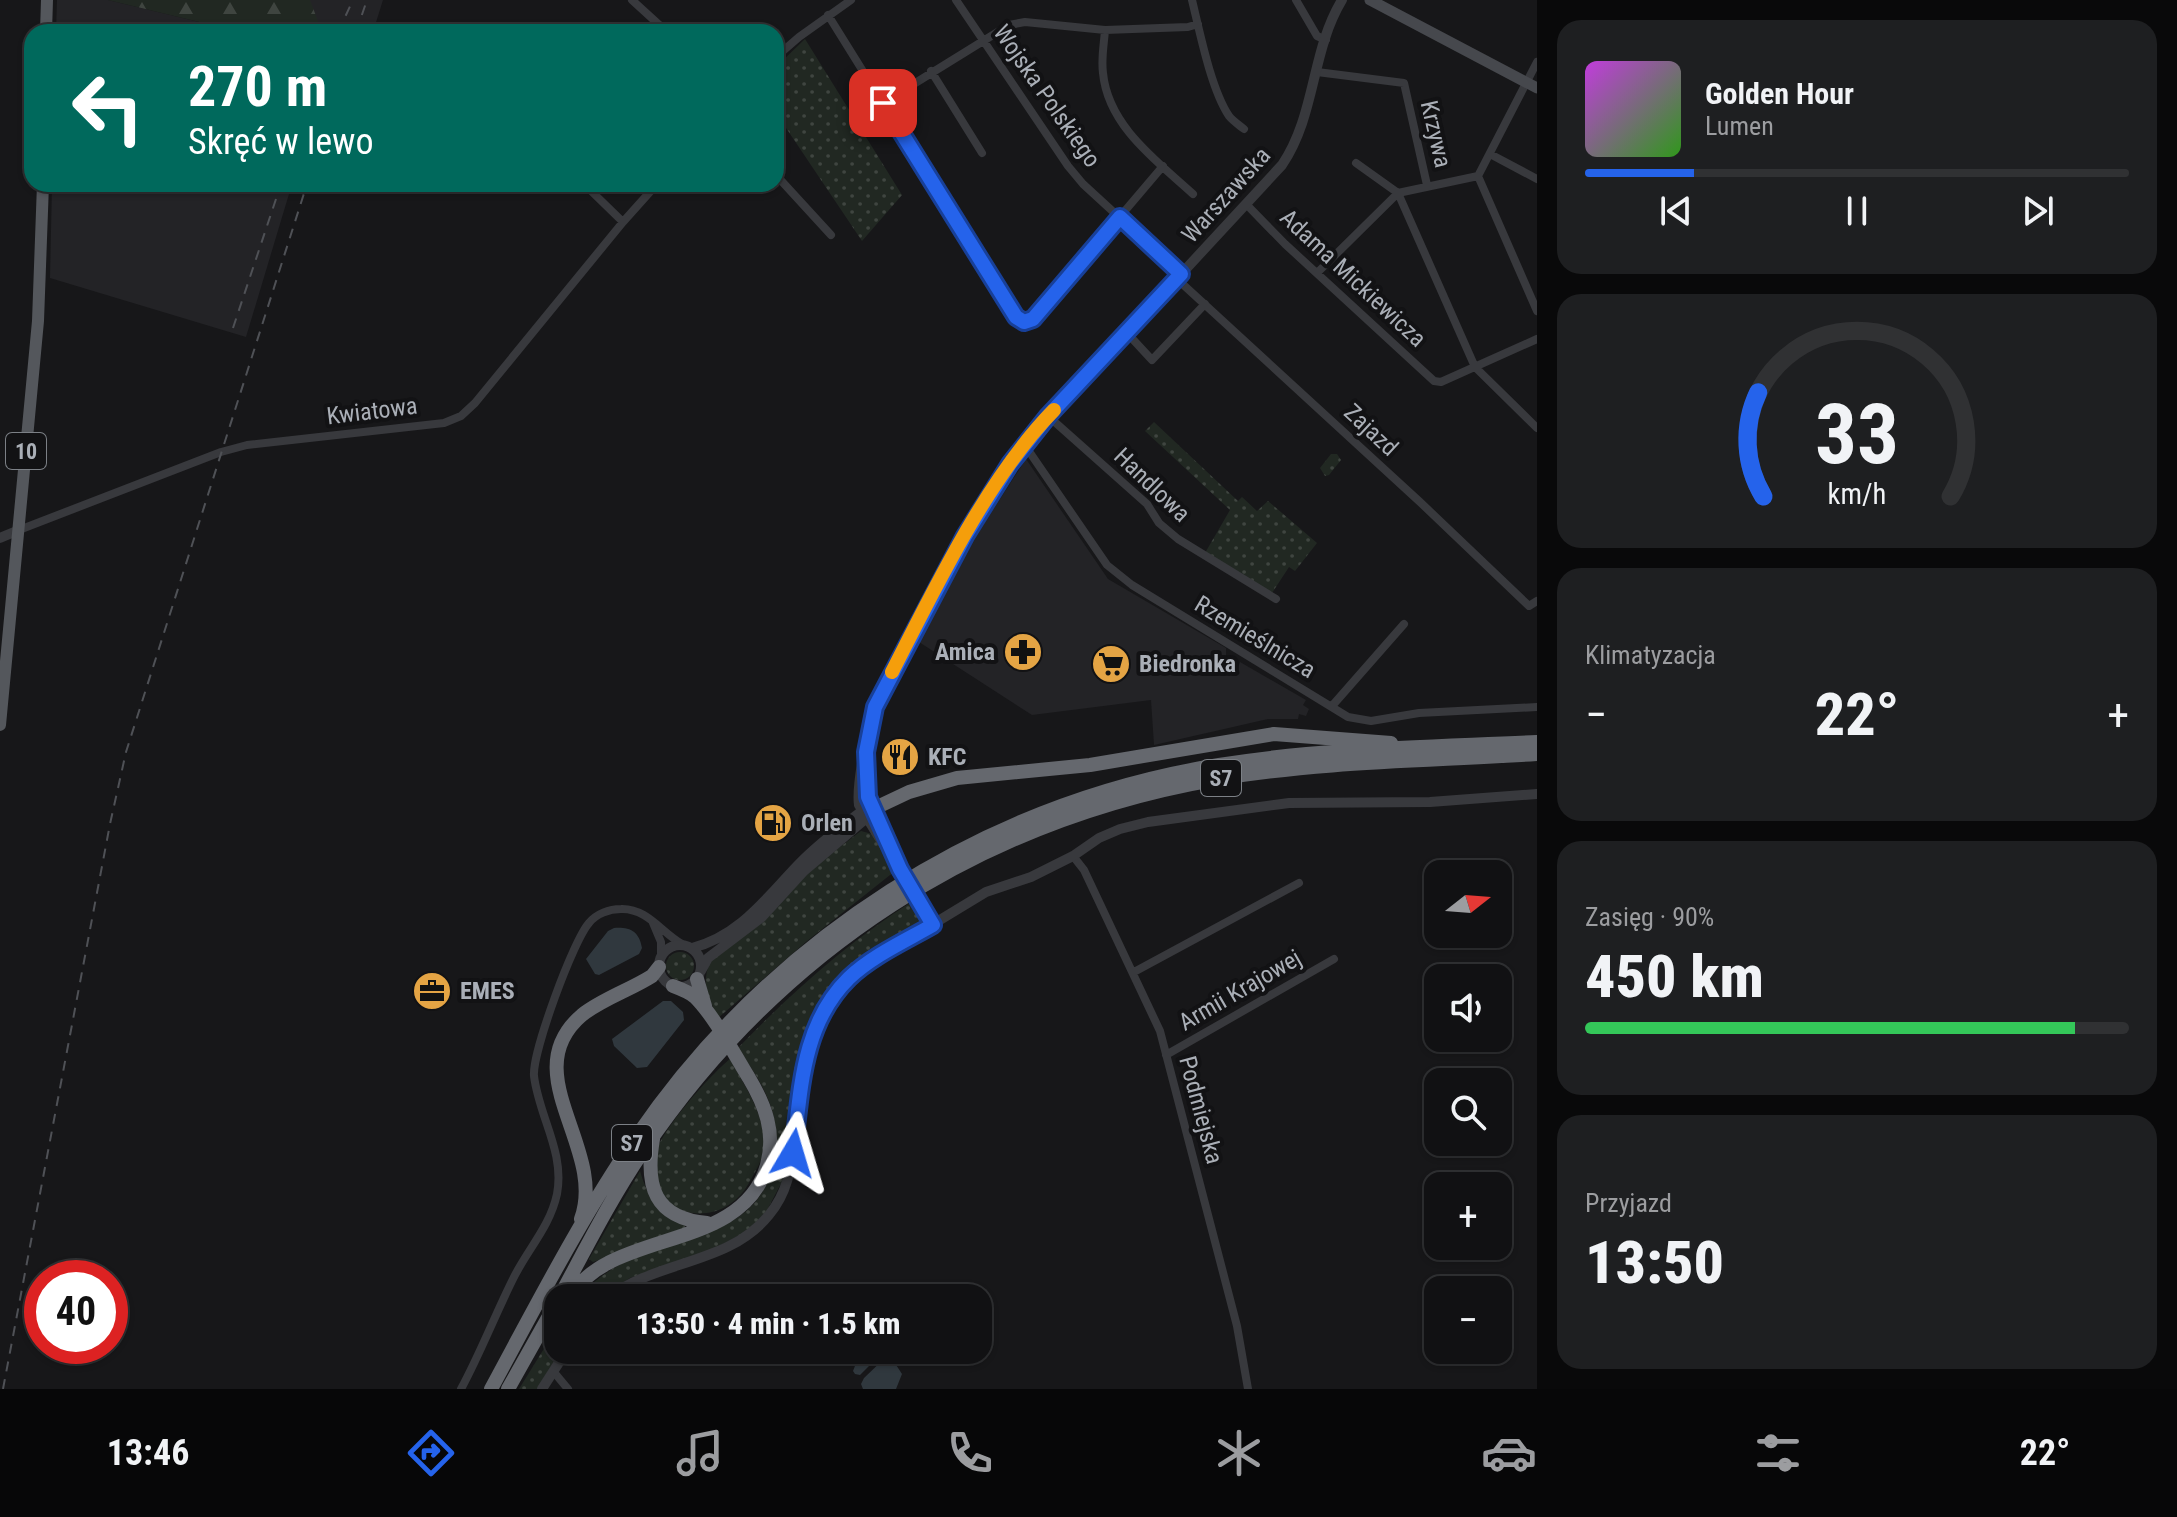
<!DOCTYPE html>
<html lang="pl">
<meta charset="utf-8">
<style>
:root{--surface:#111113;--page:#1e1f21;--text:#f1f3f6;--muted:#9c9da0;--line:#303133;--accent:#2563eb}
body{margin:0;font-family:"Roboto Condensed",sans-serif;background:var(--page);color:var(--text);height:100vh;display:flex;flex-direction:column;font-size:30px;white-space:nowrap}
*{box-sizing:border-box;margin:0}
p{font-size:26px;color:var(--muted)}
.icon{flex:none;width:44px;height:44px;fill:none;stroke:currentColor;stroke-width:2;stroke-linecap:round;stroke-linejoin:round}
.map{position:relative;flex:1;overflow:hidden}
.sheet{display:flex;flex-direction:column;gap:20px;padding:20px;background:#09090a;width:640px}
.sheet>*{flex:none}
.guide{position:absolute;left:24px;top:24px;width:760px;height:168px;border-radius:24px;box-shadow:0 2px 6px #0004,0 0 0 2px var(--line);background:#00695c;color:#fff;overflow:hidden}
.needle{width:52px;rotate:73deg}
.tools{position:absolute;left:1424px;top:860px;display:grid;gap:16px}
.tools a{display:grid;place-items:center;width:88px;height:88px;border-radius:16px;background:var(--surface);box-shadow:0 2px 6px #0004,0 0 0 2px var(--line);font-size:40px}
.speed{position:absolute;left:24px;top:1260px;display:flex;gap:16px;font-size:40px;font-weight:700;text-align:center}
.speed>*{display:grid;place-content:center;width:104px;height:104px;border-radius:50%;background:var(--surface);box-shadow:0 2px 6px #0004,0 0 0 2px var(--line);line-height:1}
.speed .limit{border:12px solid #d22;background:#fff;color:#111}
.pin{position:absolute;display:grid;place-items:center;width:68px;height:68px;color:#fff;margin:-34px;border-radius:16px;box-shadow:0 4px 12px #0006}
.me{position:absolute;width:88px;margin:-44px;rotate:7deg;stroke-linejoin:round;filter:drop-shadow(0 0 6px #0008)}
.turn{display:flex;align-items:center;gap:28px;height:168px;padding:0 32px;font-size:36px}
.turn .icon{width:104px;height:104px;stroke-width:2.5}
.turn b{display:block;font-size:56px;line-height:68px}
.big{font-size:60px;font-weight:800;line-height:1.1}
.sheet .tile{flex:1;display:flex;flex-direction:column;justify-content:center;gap:12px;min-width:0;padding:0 28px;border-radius:24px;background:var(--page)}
.sheet .dial{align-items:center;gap:0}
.dial svg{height:208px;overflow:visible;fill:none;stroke:var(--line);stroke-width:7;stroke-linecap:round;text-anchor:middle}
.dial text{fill:var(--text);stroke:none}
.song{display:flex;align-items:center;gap:24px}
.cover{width:96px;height:96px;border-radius:12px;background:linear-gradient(135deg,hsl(290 70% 55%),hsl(110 70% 35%))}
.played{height:8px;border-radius:4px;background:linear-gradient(90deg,var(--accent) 20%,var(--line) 20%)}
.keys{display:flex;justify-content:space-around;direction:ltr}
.heat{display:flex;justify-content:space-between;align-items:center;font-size:44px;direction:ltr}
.charge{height:12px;border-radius:6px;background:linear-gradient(90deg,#34c759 90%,var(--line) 0)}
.trip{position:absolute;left:544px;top:1284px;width:448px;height:80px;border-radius:24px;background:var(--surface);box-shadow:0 2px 6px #0004,0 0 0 2px var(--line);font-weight:800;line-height:80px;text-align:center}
.tabs{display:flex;height:128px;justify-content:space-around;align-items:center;background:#070708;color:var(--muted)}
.tabs .icon{width:56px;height:56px}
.tabs .on{color:var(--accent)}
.tabs b{font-size:36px;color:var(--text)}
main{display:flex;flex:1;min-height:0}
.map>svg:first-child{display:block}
.built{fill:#232326}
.grass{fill:url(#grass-dots)}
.forest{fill:url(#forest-firs)}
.water{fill:#30383e}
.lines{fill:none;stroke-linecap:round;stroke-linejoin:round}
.minor{stroke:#38393d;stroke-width:8}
.tertiary{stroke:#38393d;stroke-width:10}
.secondary{stroke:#46484d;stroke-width:11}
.primary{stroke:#54575c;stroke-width:12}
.motorway{stroke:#65686e;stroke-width:14}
.rail{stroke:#4f5156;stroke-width:2;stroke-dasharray:10 8;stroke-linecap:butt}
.route-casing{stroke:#184099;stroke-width:20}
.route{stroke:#2563eb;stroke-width:14}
.slow{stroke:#f59e0b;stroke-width:14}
.labels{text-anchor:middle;stroke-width:8;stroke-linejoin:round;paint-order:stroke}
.shield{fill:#121214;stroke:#7c8086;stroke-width:2}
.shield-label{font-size:22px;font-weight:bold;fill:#aaafb7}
.street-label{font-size:24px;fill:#aaafb7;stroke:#121214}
.poi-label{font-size:24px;font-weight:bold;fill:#aaafb7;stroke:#121214;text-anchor:start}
</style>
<main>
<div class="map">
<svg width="1537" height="1389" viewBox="0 0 1537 1389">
<defs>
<pattern id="grass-dots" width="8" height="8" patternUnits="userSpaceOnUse" patternTransform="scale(2)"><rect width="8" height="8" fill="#212822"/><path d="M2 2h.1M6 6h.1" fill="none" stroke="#3f4540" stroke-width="1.8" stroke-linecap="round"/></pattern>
<pattern id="forest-firs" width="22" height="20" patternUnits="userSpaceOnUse" patternTransform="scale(2)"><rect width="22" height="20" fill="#212822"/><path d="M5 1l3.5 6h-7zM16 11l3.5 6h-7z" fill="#3f4540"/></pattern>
</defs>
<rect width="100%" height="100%" fill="#171719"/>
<path class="built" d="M57,0H108L241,32H56Z
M259,0H383L373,32H302Z
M52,184H292L246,337L50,278Z
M1026,459L1108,579L1226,648V663L1238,668L1240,662L1306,700L1303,705L1309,709L1306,716L1299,714L1298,719H1268L1154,745L1151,700L1032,715L919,642L974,539Z"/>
<path class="grass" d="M805,39L902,195L862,241L776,113V67Z
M1154,422L1238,501L1242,497L1257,511L1268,501L1317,543L1295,571L1289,567L1272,593L1205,553L1230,510L1145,431Z
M1331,454H1337L1341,460L1329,475L1325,476L1320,468Z
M861,831L872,834L895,871L807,941L718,1018C708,997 701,984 710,962L807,872Z
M913,901L922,919L918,927L876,951L849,971L814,1018L800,1055L785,1176L767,1210L751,1229L711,1250L630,1278L599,1298H576C593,1282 609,1269 631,1259C692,1231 767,1235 776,1149C780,1112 760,1077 737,1049C791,993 848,942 913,901Z
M666 966a14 14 0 1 1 28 0a14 14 0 1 1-28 0Z
M730,1059C744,1085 764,1113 764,1143C764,1158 756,1171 749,1183C718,1237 641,1214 655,1155C661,1130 710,1075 730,1059Z
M640,1171C649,1202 659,1209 685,1225V1230L593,1262L589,1259Z
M558,1326V1350H561L537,1389H519Z"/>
<path class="forest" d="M108,0H310L322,32H241Z"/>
<path class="water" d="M614,928C630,927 639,931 642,948L639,954L599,975L595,974L586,959L608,931Z
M663,1001H671L683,1012L684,1020L647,1067L637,1068L614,1046L612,1039Z
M867,1350H885L860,1375L855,1374L853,1371L858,1358Z
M889,1354L902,1374L896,1389H863L861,1384L864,1378Z"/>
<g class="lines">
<path class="minor" d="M632,0L667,32
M956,0L1068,166L1083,184L1181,274
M1192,0C1200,33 1211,89 1229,116C1233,121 1239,125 1244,129
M1296,0L1317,36L1326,40
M828,15L1016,317L1024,322L1033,319L1163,166
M1105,30C1104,44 1101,59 1103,73C1108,126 1157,161 1193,194
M776,57L799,37L851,0
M931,71L982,153
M1317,72L1404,83L1427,185
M883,103L1009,25L1025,22L1105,30L1188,27L1198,24
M1490,154L1537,179
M1356,163L1398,193L1475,367L1537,428
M776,175L831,235
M1478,176L1537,311
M584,184L623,222
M1246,204L1285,244L1434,381L1441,382L1537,339
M1317,273L1398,193L1478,176L1537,62
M1177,279L1420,502L1529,606L1537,601
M1127,333L1152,360L1205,304
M1048,416L1147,504L1159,523L1178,539L1276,599
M1024,444L1107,565L1132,585L1348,717L1371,721L1419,713L1537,707
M19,530L221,452L247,445L444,423L461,416L475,403L623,222L657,184
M1332,706L1404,624
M1073,856L1084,870L1160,1031L1237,1326L1248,1389
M653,923L661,942V956
M1134,972L1299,883
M1166,1055L1334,959
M553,1371L568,1389
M461,1389C480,1354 495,1315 513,1279C527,1250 550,1227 557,1194C565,1152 539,1117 534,1076C532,1053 573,941 589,923C596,914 609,909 621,909C647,908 662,933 682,944"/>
<path class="tertiary" d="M0,538L19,530
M866,774L868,797L887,841
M933,925L859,805C856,785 869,720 877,701L965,536L995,485L1024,444L1282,165C1316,115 1311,51 1342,0
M659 966a21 21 0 1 1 42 0a21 21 0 1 1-42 0Z
M692,948C740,936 767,897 799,864C818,844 840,828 862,811L867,810
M701,971L708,958L762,917L804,871L869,816
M608,1298C656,1260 729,1265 769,1215C789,1191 791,1166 795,1136C804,1068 807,1013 864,966L986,892L1031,877L1073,856L1099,838L1120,829L1148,822L1289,803L1430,802L1537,794
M542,1389L567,1350"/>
<path class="secondary" d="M1370,0L1537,88"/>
<path class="primary" d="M46,32L47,0
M0,725L38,321L43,184"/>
<path class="motorway" d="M873,809L909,792L957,778L1090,765L1274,734L1391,743
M697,979L705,1006
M653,1139C645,1186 654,1218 707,1223
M581,1219C607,1148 514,1073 582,1015C602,999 630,990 652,976L659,967
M559,1298C586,1248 611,1198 643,1151C779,950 979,820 1218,779C1323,761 1431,761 1537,754
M567,1298C579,1283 592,1271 608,1263C662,1234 748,1234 767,1165C776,1133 765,1105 749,1078C734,1054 715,1017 695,997C689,992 681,989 673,986
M491,1389C537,1304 582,1216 637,1136C772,939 983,803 1219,765C1323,748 1432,747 1537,742
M508,1389L558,1300"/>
<path class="rail" d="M338,32L353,0
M356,32L367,0
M233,328L281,184
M3,1389L110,824L126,752L307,184"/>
</g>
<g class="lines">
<g class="route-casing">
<path id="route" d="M793,1153C801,1092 801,1025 849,978C872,956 905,941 933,925L900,869L868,797L866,752L875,707L965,536L1010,464L1048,416L1181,274L1120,217L1033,319L1024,322L1016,317L883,103"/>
</g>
<use href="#route" class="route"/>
<path class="slow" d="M892,672C935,588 988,477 1054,410"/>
</g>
<defs>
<g id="pharmacy-disc" transform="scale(2)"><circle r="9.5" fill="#e4a444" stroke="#121214"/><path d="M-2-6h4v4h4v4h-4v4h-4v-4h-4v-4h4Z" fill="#111"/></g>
<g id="supermarket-disc" transform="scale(2)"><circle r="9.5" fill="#e4a444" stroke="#121214"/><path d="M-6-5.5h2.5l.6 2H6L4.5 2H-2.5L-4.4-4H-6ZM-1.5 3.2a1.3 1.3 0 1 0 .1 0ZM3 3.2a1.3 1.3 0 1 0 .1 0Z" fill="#111"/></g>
<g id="restaurant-disc" transform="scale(2)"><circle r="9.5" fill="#e4a444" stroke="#121214"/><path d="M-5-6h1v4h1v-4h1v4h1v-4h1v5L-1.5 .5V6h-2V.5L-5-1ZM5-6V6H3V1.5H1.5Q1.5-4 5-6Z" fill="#111"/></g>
<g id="fuel-disc" transform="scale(2)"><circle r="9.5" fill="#e4a444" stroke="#121214"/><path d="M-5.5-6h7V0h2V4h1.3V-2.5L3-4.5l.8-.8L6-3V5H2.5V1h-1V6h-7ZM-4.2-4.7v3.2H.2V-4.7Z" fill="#111"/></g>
<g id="office-disc" transform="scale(2)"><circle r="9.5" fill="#e4a444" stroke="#121214"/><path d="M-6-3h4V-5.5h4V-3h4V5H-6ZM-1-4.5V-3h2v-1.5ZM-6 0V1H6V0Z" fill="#111"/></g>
</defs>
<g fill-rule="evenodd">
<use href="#pharmacy-disc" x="1023" y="652"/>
<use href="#supermarket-disc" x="1111" y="664"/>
<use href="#restaurant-disc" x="900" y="757"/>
<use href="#fuel-disc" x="773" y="823"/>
<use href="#office-disc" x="432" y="991"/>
</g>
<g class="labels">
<g class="shield">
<rect x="6" y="433" width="40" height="36" rx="6"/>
<rect x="1201" y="760" width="40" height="36" rx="6"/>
<rect x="612" y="1125" width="40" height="36" rx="6"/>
</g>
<g class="shield-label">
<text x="26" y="459">10</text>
<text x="1221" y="786">S7</text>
<text x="632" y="1151">S7</text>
</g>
<g class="street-label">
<text transform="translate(1047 96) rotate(55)" y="8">Wojska Polskiego</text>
<text transform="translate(1436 134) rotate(77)" y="8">Krzywa</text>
<text transform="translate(1226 195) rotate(-48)" y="8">Warszawska</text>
<text transform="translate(1353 278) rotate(43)" y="8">Adama Mickiewicza</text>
<text transform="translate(372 411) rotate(-7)" y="8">Kwiatowa</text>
<text transform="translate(1371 430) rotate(43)" y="8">Zajazd</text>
<text transform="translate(1152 485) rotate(44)" y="8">Handlowa</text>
<text transform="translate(1255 637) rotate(31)" y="8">Rzemieślnicza</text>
<text transform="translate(1240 990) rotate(-30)" y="8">Armii Krajowej</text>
<text transform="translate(1201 1110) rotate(75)" y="8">Podmiejska</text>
</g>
<g class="poi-label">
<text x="995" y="660" text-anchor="end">Amica</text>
<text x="1139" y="672">Biedronka</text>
<text x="928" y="765">KFC</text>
<text x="801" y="831">Orlen</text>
<text x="460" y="999">EMES</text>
</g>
</g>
</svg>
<div class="tools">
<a><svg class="needle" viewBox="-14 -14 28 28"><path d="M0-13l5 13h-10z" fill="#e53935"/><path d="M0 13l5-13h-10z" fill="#9c9da0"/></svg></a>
<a><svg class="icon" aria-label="sound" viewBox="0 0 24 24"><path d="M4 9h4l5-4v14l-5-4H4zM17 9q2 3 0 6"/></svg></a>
<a><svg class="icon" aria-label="search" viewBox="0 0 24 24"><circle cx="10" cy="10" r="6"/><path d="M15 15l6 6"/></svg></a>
<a>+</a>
<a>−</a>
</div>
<div class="speed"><div class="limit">40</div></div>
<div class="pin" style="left:883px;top:103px;background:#d93025"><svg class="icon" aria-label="arrive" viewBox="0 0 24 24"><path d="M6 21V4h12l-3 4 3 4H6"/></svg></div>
<svg class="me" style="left:793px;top:1153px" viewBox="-20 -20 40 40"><path d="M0-17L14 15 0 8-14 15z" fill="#2563eb" stroke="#fff" stroke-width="4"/></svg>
<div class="trip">13:50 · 4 min · 1.5 km</div>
<div class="guide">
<div class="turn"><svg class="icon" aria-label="left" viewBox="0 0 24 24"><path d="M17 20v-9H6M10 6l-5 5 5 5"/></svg><div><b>270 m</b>Skręć w lewo</div></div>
</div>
</div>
<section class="sheet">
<div class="tile">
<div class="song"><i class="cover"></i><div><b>Golden Hour</b><p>Lumen</p></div></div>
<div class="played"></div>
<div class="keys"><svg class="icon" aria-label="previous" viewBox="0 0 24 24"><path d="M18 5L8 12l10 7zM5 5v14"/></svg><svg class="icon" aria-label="pause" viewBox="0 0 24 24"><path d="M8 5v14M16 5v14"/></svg><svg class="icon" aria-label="next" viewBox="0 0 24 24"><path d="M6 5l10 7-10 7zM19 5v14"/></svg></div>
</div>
<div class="tile dial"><svg viewBox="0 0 100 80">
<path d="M14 69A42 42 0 1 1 86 69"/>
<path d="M14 69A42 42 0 0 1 12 29" stroke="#2563eb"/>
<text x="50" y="56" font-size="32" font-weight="700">33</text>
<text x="50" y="72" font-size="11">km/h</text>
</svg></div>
<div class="tile"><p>Klimatyzacja</p>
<div class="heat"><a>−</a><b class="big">22°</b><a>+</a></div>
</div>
<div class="tile"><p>Zasięg · 90%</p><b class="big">450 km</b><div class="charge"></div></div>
<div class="tile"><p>Przyjazd</p><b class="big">13:50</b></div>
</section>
</main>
<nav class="tabs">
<b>13:46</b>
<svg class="icon on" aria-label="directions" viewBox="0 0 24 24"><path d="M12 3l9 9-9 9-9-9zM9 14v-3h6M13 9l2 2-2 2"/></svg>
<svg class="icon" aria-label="music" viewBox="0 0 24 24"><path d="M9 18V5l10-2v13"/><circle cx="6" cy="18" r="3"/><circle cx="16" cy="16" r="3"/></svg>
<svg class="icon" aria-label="phone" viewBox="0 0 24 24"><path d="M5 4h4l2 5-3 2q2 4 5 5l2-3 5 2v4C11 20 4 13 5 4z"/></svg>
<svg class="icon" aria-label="climate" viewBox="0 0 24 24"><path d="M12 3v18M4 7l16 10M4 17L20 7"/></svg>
<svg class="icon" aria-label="car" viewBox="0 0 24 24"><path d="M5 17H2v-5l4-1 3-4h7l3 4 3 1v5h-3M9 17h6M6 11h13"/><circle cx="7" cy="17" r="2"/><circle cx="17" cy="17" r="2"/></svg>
<svg class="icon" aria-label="filters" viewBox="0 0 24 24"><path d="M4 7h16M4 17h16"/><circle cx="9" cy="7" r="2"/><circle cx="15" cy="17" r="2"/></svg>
<b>22°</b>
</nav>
